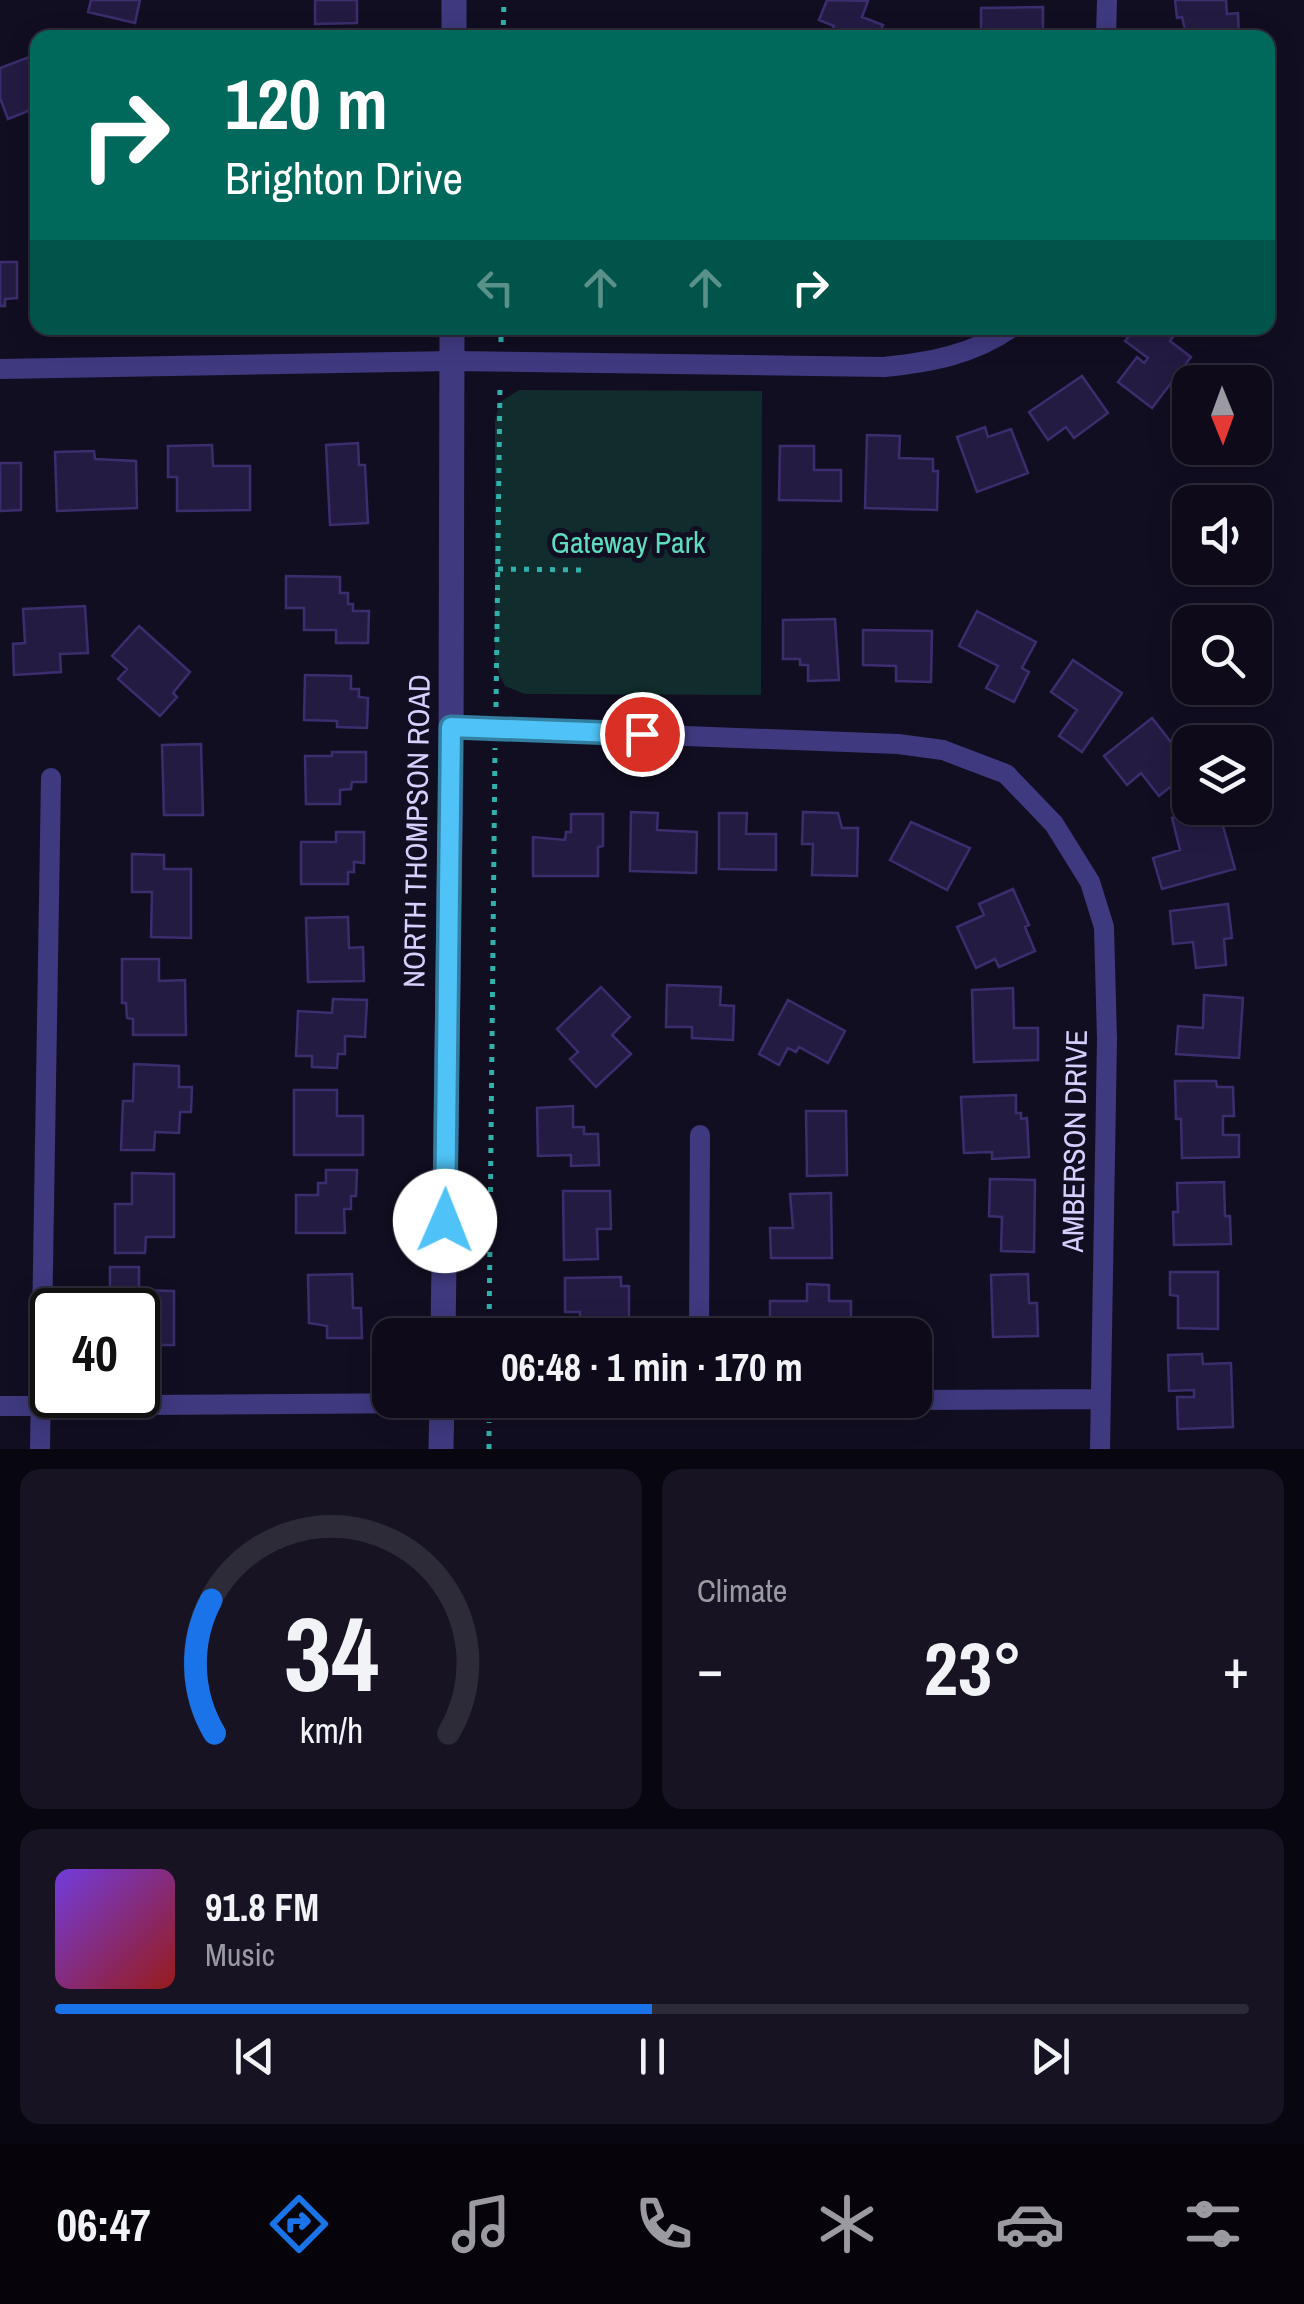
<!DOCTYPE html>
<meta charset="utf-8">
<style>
:root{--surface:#0e0a1a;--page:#171323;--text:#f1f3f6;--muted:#9b9aa2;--line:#2e2b39;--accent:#1a73e8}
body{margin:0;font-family:"Archivo Narrow",sans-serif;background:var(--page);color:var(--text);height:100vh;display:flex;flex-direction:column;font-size:38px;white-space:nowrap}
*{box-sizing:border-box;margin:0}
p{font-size:32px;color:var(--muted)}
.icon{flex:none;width:55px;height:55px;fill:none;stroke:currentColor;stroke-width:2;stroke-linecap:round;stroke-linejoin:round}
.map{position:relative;height:1449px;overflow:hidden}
.sheet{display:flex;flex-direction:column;gap:20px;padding:20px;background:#08060e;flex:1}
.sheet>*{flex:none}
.hud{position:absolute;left:30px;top:30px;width:1245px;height:305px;border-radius:20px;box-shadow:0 5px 25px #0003,0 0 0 2px var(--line);background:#00695c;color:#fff;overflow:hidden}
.needle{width:65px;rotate:179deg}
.fabs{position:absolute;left:1172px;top:365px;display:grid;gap:20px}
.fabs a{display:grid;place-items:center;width:100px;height:100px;border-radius:20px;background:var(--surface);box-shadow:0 5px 25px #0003,0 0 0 2px var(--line);font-size:50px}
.speed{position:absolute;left:30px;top:1288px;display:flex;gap:20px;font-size:50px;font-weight:700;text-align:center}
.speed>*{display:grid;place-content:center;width:130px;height:130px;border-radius:50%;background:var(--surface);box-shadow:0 5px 25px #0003,0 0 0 2px var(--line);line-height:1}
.speed .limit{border:5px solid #111;border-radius:15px;background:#fff;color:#111}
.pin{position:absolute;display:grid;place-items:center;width:85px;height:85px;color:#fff;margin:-42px;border:5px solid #fff;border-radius:50%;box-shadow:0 2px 10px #0007}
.me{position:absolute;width:110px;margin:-55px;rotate:1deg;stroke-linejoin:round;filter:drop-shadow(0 0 8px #0008)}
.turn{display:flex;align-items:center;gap:35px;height:210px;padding:0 30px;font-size:45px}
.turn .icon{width:130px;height:130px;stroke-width:2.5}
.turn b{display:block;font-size:70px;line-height:85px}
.lanes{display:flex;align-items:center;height:95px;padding:0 30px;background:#0003;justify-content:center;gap:50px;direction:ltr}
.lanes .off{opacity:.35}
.big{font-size:75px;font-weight:700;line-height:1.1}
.sheet .card{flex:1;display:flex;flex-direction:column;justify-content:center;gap:15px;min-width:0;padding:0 35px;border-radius:20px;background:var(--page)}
.sheet .dial{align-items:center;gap:0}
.dial svg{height:260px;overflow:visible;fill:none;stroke:var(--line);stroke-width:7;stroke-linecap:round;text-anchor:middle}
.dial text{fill:var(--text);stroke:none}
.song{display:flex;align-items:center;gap:30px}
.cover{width:120px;height:120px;border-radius:15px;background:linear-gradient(135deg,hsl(260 70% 55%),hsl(0 70% 35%))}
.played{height:10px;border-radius:5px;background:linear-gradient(90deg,var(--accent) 50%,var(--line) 50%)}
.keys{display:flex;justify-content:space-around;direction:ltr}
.heat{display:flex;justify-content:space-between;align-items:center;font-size:55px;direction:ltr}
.sheet .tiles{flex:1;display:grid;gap:20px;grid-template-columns:1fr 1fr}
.card:last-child{grid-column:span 2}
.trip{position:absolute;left:372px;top:1318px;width:560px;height:100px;border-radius:20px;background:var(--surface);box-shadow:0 5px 25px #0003,0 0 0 2px var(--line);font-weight:700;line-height:100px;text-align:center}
.tab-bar{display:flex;height:160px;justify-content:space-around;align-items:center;background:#06040a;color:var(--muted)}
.tab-bar .icon{width:70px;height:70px}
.tab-bar .on{color:var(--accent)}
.tab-bar b{font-size:45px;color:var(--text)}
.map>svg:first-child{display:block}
.green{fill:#112c2c}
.building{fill:#241b43;stroke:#3c2d6e;stroke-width:2.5}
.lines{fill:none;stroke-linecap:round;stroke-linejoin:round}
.path{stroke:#31b1ac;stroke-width:5;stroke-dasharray:5 8;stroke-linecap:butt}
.minor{stroke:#3f3a80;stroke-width:20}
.tertiary{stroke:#3f3a80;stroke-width:25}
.route-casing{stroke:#337fa1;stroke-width:25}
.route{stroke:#4fc3f7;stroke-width:18}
.labels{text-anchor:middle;stroke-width:10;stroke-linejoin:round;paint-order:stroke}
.park-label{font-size:30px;fill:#5edcbf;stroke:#120e22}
.street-label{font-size:30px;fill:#d7d0fe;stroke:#120e22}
</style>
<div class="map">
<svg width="1304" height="1449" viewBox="0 0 1304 1449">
<rect width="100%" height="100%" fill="#120e22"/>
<path class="green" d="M519,390L762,391L761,695L525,694L505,686L495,665V421L500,402Z"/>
<path class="building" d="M91,0H140L135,23L88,12Z
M315,0H357V23L315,24Z
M827,0L868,1L862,17L883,25L878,38H829L834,26L819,20Z
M1175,0H1226L1227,14L1238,13L1239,38H1187L1182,17L1177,18Z
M1043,7V38H981V8Z
M29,57L35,72L38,71V107L8,119L0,98V68Z
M0,262H17V298L5,299V306H0Z
M1135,328H1167L1175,334L1170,341L1191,357L1152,408L1118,382L1137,357L1144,363L1148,358L1125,341Z
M1082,376L1108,413L1074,438L1066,427L1048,440L1029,412Z
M985,427L988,437L1011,429L1028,473L977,492L957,437Z
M867,435L900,436L899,458L933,459V471H938L937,510L865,508Z
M358,443L359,465H365L368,523L330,525L326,445Z
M212,445L213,466H250V510L177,511V477H168V446Z
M780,446H814V470H841V501L779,500Z
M94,451L95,459L136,461L137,508L57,511L55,452Z
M0,463H21V510L0,511Z
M286,576L340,577V593H348V604H353V611H369L368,643H336V630H304V608H286Z
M85,606L88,653L60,654L61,672L14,675L13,644L25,643L23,609Z
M977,611L1036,642L1022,668L1029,672L1014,702L986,688L998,666L959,646Z
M835,619L839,680L808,681V665H800V659H783V620Z
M139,626L190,672L173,693L177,697L160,716L118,679L127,669L112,656Z
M863,630L932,631L931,682L896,681V666L863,665Z
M1073,660L1122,693L1082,752L1059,736L1077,710L1051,692Z
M305,675L351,676V689H359V697L368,698L367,728L337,727V721L304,720Z
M1152,718L1178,751L1188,742L1190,744V771L1159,796L1141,773L1127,785L1104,756Z
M201,744L203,815H164L162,745Z
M332,752H366V782H352L351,789L340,790V804H306L305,756H332Z
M1211,808H1218L1235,869L1162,889L1153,858L1180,850L1172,818Z
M631,812L658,813L657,830L697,832L696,873L630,871Z
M803,812L838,813L842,828H858L857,876L812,875L813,844H802Z
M719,813H747L746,834H776V870L719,869Z
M571,814H603V846L598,847V876H533V837L565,840L566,832H571Z
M911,822L970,848L947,890L890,860Z
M336,832H364V863L354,862V872H348V884H301V842H336Z
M132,854L164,855V869H191V938L151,937L152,892H132Z
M1013,889L1029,925L1025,927L1035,951L999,967L995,959L976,968L957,927L984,915L979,904Z
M1228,904L1232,938L1224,939L1226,965L1196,968L1193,942L1173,944L1170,911Z
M348,917L349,948L363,947L364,981L308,982L306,918Z
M122,959H159V981L185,980L186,1035H133V1019L127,1018L126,1003H122Z
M667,985L721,987L720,1005L734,1006L733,1040L692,1038V1027H666Z
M601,987L630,1017L612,1035L631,1054L596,1087L570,1059L578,1052L557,1029Z
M1013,988L1014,1028H1038V1060L974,1062L972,990Z
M1204,995L1243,998L1239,1058L1176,1054L1178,1026L1203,1028Z
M333,999L367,1000L365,1037L345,1036V1054H338L337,1068L312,1067V1056H296L298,1011L332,1013Z
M788,1000L845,1031L828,1063L799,1047L796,1052L788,1048L779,1065L759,1054Z
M134,1064L179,1066V1087H192L191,1112H180L179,1133L155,1132L154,1150H121L123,1101H133Z
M1175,1081H1216L1217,1087H1233L1234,1116H1223V1135H1239V1157L1182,1158L1181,1119H1176Z
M294,1090H337V1116H363V1155H294Z
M1016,1095V1113H1021V1119L1027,1118L1029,1157L992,1159V1152L964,1153L961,1097Z
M573,1106V1127H584V1134H598L599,1165L571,1166V1155L538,1156L537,1108Z
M806,1111H846L847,1175L807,1176Z
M326,1170H357L356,1196H351V1209H344L345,1233H296V1195H318V1183H326Z
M132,1173L174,1174V1237H146L145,1253H115V1204H132Z
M990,1179L1035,1180L1034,1252L1001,1251L1002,1217L989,1216Z
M1224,1182L1225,1216H1230L1231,1244L1174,1245L1173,1212H1178L1177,1183Z
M563,1191H610L611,1229H597L598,1259L564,1260Z
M831,1193L832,1258H771L770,1228H793L790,1194Z
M110,1267H139V1290L174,1291V1345H138V1310H110Z
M1170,1272H1218V1329L1178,1328V1296L1170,1295Z
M352,1274L353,1308H361L362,1338H327V1326L309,1323L308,1275Z
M1028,1274L1029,1303H1037L1038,1336L993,1337L991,1275Z
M621,1277V1286H629V1335H596V1324H580V1312H565V1278Z
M807,1284L829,1285V1301H851V1335H770V1301H807Z
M1202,1354L1203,1364L1231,1363L1233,1427L1178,1429L1177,1397H1194V1390L1169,1391L1168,1355Z"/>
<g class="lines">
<path class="path" d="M503,38L504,0
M501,342V328
M498,569L583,570
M496,707L500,383
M489,1335L495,748
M489,1449V1422"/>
<path class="minor" d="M1106,38L1107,0
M0,369L452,361L884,367C931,362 972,355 1011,328
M451,727L898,744L943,750L1006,774L1054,824L1090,882L1104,927L1107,1039L1100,1449
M699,1335L700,1135
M915,1400L1101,1399
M0,1406L900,1400
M40,1449L51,778"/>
<path class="tertiary" d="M454,38V0
M443,1335L451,765L452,328
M441,1449L442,1400"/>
</g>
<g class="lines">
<g class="route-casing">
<path id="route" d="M445,1221L451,727L642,734"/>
</g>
<use href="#route" class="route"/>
</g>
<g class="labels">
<g class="park-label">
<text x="628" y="553">Gateway Park</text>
</g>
<g class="street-label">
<text transform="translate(417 831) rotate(-89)" y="10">NORTH THOMPSON ROAD</text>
<text transform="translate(1075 1141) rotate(-89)" y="10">AMBERSON DRIVE</text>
</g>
</g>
</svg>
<div class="fabs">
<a><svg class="needle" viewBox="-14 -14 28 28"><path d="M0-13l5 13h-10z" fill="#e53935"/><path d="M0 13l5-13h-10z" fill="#9b9aa2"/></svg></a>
<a><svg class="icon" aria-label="sound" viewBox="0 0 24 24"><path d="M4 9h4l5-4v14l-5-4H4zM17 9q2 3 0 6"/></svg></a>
<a><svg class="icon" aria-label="search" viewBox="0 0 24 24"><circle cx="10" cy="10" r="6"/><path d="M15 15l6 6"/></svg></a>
<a><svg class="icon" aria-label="layers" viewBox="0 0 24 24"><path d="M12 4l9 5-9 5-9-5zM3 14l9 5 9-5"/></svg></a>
</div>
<div class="speed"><div class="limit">40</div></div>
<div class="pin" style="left:642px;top:734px;background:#d93025"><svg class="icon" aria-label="arrive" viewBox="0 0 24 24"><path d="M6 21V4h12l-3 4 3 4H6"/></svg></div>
<svg class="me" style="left:445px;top:1221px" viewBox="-20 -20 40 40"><circle r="19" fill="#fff"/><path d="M0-13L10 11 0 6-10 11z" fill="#4fc3f7"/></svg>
<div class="trip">06:48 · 1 min · 170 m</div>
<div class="hud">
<div class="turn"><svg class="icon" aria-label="right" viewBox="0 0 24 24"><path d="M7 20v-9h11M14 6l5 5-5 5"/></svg><div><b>120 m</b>Brighton Drive</div></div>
<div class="lanes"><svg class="icon off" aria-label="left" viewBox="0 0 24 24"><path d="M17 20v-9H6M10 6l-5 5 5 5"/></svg><svg class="icon off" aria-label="ahead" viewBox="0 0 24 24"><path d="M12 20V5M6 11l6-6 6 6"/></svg><svg class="icon off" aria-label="ahead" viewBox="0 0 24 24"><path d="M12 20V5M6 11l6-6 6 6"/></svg><svg class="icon" aria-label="right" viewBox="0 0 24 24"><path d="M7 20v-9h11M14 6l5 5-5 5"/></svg></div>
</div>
</div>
<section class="sheet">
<div class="tiles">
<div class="card dial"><svg viewBox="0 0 100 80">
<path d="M14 69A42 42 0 1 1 86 69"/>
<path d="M14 69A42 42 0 0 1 13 28" stroke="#1a73e8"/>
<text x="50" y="56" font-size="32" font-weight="700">34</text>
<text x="50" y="72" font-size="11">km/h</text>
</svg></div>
<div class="card"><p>Climate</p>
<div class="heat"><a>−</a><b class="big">23°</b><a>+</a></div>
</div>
<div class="card">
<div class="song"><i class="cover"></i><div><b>91.8 FM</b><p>Music</p></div></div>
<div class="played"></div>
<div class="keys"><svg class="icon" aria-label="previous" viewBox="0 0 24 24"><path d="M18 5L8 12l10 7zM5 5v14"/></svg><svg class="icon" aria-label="pause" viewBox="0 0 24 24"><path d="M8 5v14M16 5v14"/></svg><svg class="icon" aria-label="next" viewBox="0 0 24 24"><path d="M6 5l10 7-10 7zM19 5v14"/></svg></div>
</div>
</div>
</section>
<nav class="tab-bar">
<b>06:47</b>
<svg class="icon on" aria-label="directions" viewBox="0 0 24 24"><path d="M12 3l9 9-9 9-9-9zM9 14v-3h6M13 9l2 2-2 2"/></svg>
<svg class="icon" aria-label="music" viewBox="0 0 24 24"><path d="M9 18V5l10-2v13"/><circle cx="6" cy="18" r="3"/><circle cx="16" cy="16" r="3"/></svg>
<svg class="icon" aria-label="phone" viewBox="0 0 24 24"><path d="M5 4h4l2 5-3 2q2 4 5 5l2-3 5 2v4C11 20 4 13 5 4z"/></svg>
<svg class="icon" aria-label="climate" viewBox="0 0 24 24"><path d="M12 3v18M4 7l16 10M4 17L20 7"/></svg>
<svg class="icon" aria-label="car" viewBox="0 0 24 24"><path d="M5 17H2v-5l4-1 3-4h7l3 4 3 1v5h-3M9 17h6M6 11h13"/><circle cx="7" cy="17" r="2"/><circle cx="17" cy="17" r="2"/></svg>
<svg class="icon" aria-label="filters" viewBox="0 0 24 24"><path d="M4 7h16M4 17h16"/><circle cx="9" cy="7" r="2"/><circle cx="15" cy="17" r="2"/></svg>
</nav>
